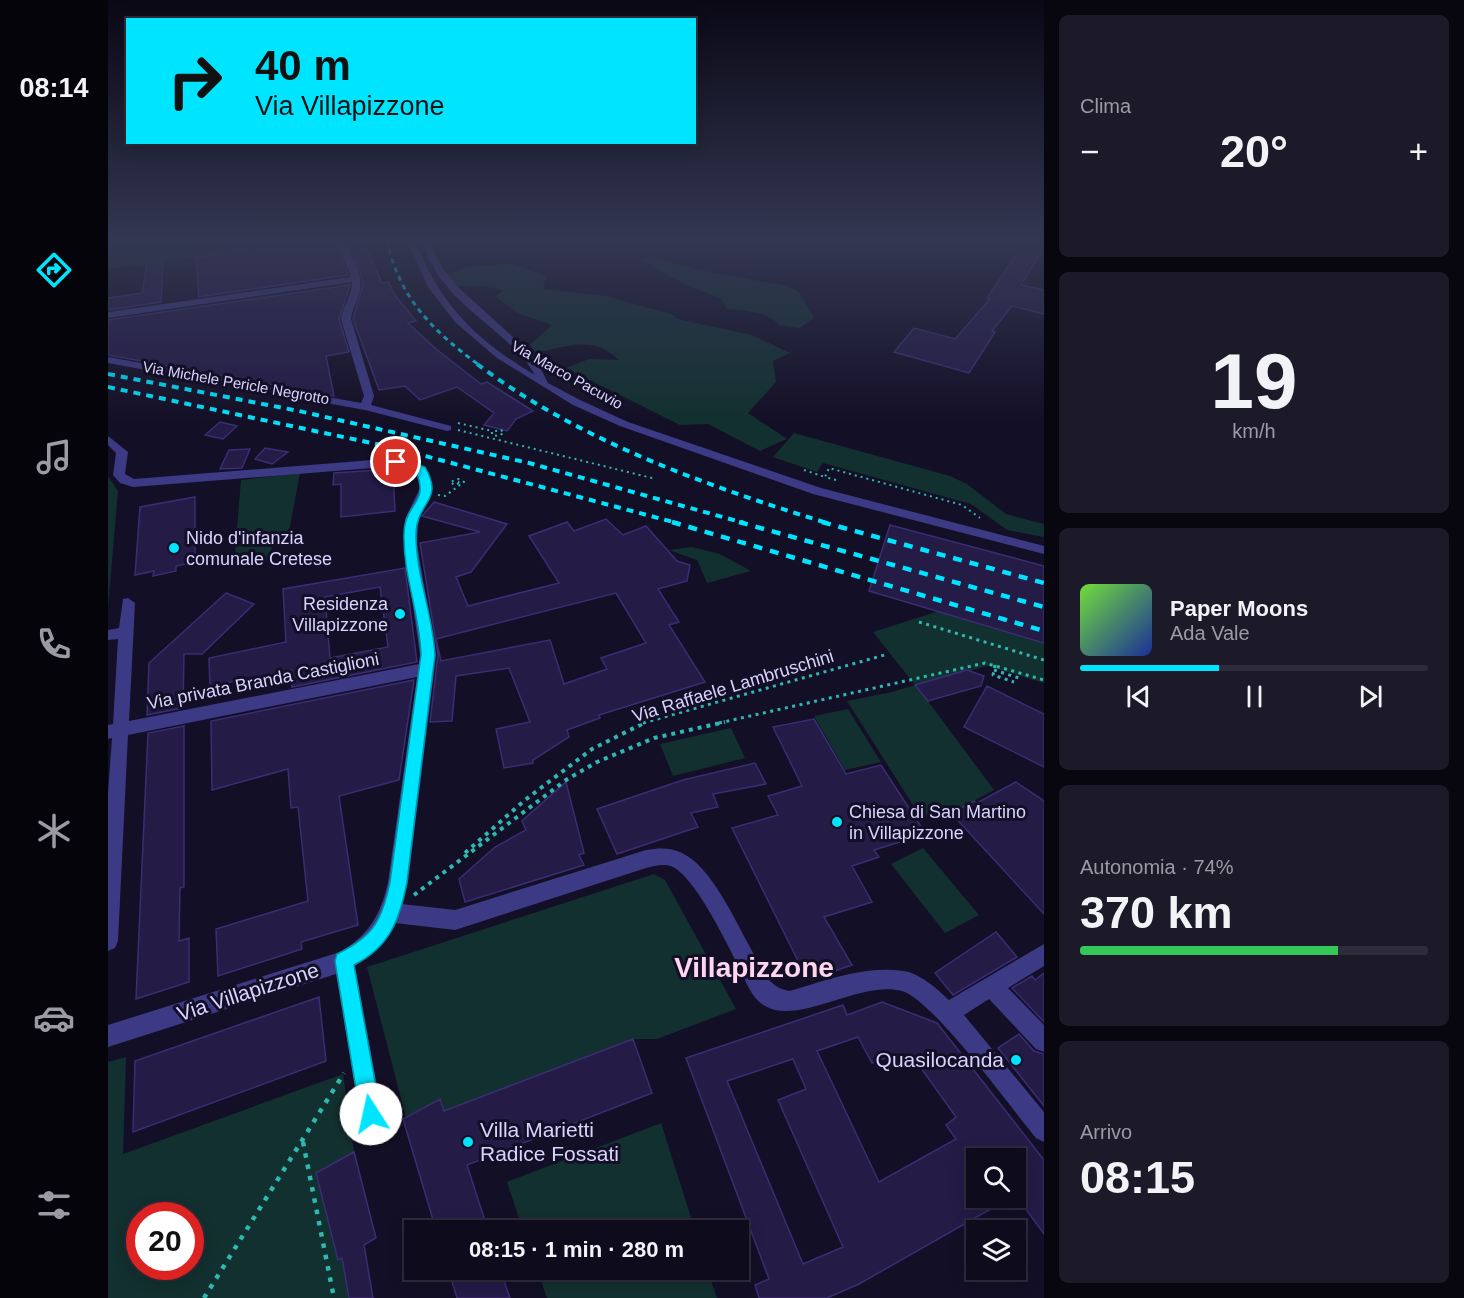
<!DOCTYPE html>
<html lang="it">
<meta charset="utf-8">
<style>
:root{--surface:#0e0b1c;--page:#1c1929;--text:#f1f3f6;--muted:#9b9ba3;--line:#2e2b3b;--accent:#00e5ff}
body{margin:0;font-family:Helvetica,sans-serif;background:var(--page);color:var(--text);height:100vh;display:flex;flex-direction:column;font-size:22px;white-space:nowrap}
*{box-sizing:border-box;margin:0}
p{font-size:20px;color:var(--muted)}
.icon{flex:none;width:33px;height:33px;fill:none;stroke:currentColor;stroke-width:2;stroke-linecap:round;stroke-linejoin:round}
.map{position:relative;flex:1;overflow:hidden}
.side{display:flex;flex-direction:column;gap:15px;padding:15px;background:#08060f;width:420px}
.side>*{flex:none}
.banner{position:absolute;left:18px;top:18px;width:570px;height:126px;border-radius:0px;box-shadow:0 3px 15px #0003,0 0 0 2px var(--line);background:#00e5ff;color:#111;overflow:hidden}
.tools{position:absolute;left:858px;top:1148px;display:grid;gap:12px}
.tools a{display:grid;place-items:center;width:60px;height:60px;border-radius:0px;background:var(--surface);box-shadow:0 3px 15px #0003,0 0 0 2px var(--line);font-size:30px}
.speed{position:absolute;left:18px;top:1202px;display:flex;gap:12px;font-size:30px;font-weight:700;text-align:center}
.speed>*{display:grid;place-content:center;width:78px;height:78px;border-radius:50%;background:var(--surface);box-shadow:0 3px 15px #0003,0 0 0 2px var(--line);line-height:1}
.speed .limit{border:9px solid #d22;background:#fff;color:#111}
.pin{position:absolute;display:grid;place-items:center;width:51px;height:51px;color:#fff;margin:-26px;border:3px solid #fff;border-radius:50%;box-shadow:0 2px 6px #0007}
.me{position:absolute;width:66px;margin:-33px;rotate:350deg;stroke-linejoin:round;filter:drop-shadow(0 0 4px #0008)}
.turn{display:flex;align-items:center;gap:21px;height:126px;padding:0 30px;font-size:27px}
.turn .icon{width:78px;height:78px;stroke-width:2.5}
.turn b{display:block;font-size:42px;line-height:51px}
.big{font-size:45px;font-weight:700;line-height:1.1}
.side .card{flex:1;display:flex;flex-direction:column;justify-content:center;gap:9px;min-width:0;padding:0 21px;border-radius:9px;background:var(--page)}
.side .dial{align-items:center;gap:0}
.dial b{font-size:78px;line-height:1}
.song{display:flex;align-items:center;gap:18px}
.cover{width:72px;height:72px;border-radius:9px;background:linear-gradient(135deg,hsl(100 70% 55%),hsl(230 70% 35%))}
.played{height:6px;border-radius:3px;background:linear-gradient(90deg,var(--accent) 40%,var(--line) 40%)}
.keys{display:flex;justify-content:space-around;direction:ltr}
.heat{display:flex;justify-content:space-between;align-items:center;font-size:33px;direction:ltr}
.charge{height:9px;border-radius:4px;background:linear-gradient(90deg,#34c759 74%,var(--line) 0)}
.trip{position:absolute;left:296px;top:1220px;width:345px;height:60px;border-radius:0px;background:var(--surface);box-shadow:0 3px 15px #0003,0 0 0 2px var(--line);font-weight:700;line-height:60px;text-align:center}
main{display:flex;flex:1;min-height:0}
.menu{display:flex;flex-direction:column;width:108px;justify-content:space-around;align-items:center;background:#06040b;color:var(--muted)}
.menu .icon{width:42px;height:42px}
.menu .active{color:var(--accent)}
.menu b{font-size:27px;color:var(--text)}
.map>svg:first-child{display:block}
.green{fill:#12302f;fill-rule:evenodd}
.building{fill:#241b47;stroke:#3b2d73;stroke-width:1.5;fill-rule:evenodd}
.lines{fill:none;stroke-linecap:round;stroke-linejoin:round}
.path-far3{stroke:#2fb8b0;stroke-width:2;stroke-dasharray:2 4;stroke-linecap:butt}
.path-far2{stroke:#2fb8b0;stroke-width:3;stroke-dasharray:3 4.5;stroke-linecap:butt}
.path-far1{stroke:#2fb8b0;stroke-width:4;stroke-dasharray:4 5;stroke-linecap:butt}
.path{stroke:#2fb8b0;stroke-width:4.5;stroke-dasharray:4.5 7;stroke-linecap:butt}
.minor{fill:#3d3a85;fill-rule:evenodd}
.rail-far2{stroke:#00e5ff;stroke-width:3;stroke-dasharray:5 4.5;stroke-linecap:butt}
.rail-far1{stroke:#00e5ff;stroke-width:4;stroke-dasharray:7 6;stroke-linecap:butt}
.rail{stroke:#00e5ff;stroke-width:4.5;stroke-dasharray:9 8;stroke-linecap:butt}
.route{fill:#00e5ff;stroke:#0095a6;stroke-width:1.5}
.poi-dot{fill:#00e5ff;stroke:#130f26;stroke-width:2}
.labels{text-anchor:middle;stroke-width:6;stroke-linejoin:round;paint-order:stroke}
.far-street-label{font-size:15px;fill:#d9d4ff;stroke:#130f26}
.poi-label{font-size:18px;fill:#d9d4ff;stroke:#130f26;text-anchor:start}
.street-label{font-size:18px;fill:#d9d4ff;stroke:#130f26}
.near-street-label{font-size:21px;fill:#d9d4ff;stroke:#130f26}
.near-poi-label{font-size:21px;fill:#d9d4ff;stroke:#130f26;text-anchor:end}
.near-district-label{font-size:28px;font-weight:bold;fill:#ffd6f0;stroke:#130f26}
</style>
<main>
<nav class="menu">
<b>08:14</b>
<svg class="icon active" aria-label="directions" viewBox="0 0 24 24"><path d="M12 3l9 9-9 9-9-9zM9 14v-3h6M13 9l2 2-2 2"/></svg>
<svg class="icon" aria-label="music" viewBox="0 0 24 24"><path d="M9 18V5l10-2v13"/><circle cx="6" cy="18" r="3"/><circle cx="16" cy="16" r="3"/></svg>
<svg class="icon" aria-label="phone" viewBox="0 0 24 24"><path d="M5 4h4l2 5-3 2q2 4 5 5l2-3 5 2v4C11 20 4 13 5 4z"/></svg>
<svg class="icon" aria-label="climate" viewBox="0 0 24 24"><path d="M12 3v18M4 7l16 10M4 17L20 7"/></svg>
<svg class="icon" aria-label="car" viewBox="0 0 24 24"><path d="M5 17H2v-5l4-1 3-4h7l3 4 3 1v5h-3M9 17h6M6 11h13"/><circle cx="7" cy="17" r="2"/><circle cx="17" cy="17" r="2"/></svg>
<svg class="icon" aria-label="filters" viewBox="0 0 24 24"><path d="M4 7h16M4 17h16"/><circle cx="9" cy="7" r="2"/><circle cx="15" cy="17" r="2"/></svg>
</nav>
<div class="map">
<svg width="936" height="1298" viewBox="0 0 936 1298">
<rect width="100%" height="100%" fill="#130f26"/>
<path class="green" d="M14,240H115L116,254L0,269V243Z
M544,256L567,264L605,273L679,286L691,292L706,318L691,328L671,325C659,311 637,311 619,309L613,299L577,284L532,260Z
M403,264L438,276L435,289L498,296L566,315L569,319L644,335L682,353L665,361L668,382L640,413L679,439L652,451L600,424L572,425L458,368L481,359L511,360C486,335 459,346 428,353L422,345L444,325L412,314L387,297L396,290L374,286H347L338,276L357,267Z
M686,433L842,476L859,484L898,514L936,524V537L899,530L863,504L715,463L709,472L665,457Z
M192,473L181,532L165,535L162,561L126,565L133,480Z
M0,476L10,491L0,608Z
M584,547L612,554L643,571L599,583L589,560L561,550Z
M831,611L936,643V683L879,666L808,685L886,790L843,813L812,816L739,701L784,692L807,685L765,632Z
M740,709L773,762L737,770L706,716Z
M623,728L637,758L565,776L552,744Z
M815,848L871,915L837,933L783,864Z
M546,874L557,880L628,1009L549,1039H525L336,1111L332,1100L298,1118L259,967Z
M18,1057L15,1154L235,1074L246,1152L209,1173L230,1260L234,1258L241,1298H0V1062ZM32,1215H82V1266H32Z
M553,1123L587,1230H415L399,1182Z
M429,1269H599L609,1298H439Z"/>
<path class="building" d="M115,240H226L240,275L91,297L88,257L116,254Z
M239,240H254L274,283L281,282L286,294L308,321L300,323L328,349L373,384L379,382L425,411L408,419L399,431L376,425L386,413L349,387L312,400L297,386L271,390L245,319L255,285L252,271Z
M911,250L931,255L913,285L936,290V314L904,306L884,331L887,332L861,373L786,352L806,328L847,339L882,299L879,298Z
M55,262L53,302L0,310V298L34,293L39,264Z
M242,285L231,319L241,352L218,356L226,396L0,355V320Z
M112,422L129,426L115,439L97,435Z
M157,448L180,452L164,464L147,459Z
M142,449L134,468L112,469L121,450Z
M285,469L287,511L233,517V484L225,485L226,473Z
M87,497V562L68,566V571L45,576L46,571L27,575L32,507Z
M326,502L399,524L363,572L348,577L360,606L451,583L421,536L459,522L466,531L498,519L515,535L538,526L569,561L582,565L579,581L550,589L571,622L561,625L597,682L491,715L492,718L459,730L461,737L425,760V763L396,768L388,729L422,722L401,668L348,676L344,721L322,722L330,655L312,543L372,532L314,516ZM508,593L538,643L493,658L499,669L456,684L442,640L333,661L328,639Z
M782,525L936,566V643L761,591Z
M297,568L309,662L184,687L183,670L102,686L101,658L178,642L175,589ZM272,587L280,647L222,658L217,597Z
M118,593L146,604L94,654H76L75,708L39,715L41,663Z
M859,670L876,676L873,686L820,701L807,685Z
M306,680L291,780L231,796L250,925L193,942L194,949L110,976L108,929L200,901L190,807L183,808L180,769L104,790L103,721Z
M879,686L936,714V767L856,727Z
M706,719L738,774L773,765L818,834L766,850L771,857L744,866L764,902L716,917L744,965L703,979L696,973L624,828L670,815L660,796L694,786L665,727Z
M76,726V887L72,888L71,941L81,938V982L28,999L40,733Z
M647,763L658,784L605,794L610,807L583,813L590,827L509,854L489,809L575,780Z
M458,782L476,853L471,855L476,865L357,902L351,879L387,847L418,830L414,821Z
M908,782L936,801V914L843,813L866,801L869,803Z
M888,932L909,957L845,995L827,973Z
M936,973V1022L904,988L924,976L927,980Z
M211,997L218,1061L25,1132L27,1061Z
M774,1002L829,1023L936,1160V1234L908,1196V1158H868V1197H904L751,1284L719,1298H651L647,1285L661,1279L578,1058L735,1005L739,1015ZM750,1037L764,1063L786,1055L808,1061L848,1117L838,1125L848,1139L771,1182L709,1051ZM685,1059L698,1089L670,1100L735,1247L695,1264L619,1081Z
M911,1034L926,1051L936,1054V1106L890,1048Z
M525,1039L544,1093L359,1165L380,1230H328L295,1119L332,1099L336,1111Z
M246,1152L268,1238L256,1245L265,1298H241L234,1258L230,1260L208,1173Z
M340,1269H392L402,1298H349Z"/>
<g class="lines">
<path class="path-far3" d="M350,423L384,431V435L390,436L396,433L393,430L388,431L390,433
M350,430L548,479
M696,470L717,477
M728,480L717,477L721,468L854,505L872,518
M330,495L337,496L356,482L350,479L342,482L347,485L353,482H350"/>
<path class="path-far2" d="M811,622L936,660
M887,665L885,675L906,682
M886,670L911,678
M535,723L780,654
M611,723L877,663L936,680"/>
<path class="path-far1" d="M357,853L417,800L484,749L538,722
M306,895L458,780L489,762L546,738L617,722"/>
<path class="path" d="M195,1142L226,1298
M96,1298L236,1073"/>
<path class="minor" d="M228,240H236C242,254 256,275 252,291C250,301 244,308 243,319L266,396L263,405L343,426V430L339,431L257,410L0,363V357L253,403L256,396L233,319C235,306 244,296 244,282L0,318V312L243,277Z
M299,240H307C332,305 368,340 427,375C402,333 352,312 327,270C321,261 318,250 313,240H321L335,269L351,288L426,356L440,383L472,400L520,422L713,488L936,546V554L705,494L512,426L465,405L389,358L347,322L320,287Z
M0,436L20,452L17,474L26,479L289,458L301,459L319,470L324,488L310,519L309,544L328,655L300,882L294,904L347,910L538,850C551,848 562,847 574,853C603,866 628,922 643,949C653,968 659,987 681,991C717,981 756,965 795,971C812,973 829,989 841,1000L936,944V966L900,988L936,1025V1052L928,1049L881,999L856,1015L936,1112V1142L928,1138C904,1109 825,1000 794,991C751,980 691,1026 657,1006C644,999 638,982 632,969C619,944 589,880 565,867C557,863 546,866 538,868L347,930L287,923L274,945L247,966L274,1114L271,1122L263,1125L255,1122L252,1114L228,974L0,1047V1025L232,952C261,935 273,914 280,882L309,677L20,735L10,941L7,948L0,951V793L4,738L0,739V725L5,724L10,639L0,640V630L11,628L15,599L20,598L27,603L21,721L311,664L312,655L296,544L297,519L312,488L308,472L295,466H289L25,487L12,483L5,475L8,453L0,445Z"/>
<path class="rail-far2" d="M279,240C291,298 325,331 371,365"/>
<path class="rail-far1" d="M369,364C472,441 596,485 719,523
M0,374L191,411L421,463L636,523
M0,387L287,448L569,523"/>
<path class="rail" d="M564,522L936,631
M631,522L936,607
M714,522L936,583"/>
</g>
<linearGradient id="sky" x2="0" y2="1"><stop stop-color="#0a0815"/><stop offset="0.57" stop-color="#333752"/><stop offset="1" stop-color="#333752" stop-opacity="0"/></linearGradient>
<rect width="936" height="422" fill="url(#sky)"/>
<path class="route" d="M297,459L317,467C337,502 308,501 308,535C308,576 325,614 327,655L299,882C292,919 282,947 246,965L273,1114L270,1121L263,1125L255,1121L252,1114L227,961L229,954C266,936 274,920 282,882L313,655C312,614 295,576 296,535C296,502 322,504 308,472L283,462L288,459Z"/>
<g class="poi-dot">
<circle cx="66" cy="548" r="6"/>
<circle cx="292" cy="614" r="6"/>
<circle cx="729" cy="822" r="6"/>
<circle cx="908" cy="1060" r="6"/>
<circle cx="360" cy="1142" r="6"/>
</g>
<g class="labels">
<g class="far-street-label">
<text transform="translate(459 375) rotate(29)" y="5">Via Marco Pacuvio</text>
<text transform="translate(128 383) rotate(10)" y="5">Via Michele Pericle Negrotto</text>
</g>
<g class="poi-label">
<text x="78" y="544">Nido d'infanzia<tspan x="78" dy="21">comunale Cretese</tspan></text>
<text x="280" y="610" text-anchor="end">Residenza<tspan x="280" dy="21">Villapizzone</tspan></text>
<text x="741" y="818">Chiesa di San Martino<tspan x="741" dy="21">in Villapizzone</tspan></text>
</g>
<g class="street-label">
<text transform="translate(155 681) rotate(-11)" y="6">Via privata Branda Castiglioni</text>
<text transform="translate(625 686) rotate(-17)" y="6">Via Raffaele Lambruschini</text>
</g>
<g class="near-street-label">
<text transform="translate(140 992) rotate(-18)" y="7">Via Villapizzone</text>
</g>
<g class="near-poi-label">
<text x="896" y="1067">Quasilocanda</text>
<text x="372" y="1137" text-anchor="start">Villa Marietti<tspan x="372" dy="24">Radice Fossati</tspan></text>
</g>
<g class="near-district-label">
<text x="646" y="977">Villapizzone</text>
</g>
</g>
</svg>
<div class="tools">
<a><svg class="icon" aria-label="search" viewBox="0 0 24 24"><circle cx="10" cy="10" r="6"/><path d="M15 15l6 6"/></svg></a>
<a><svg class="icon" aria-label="layers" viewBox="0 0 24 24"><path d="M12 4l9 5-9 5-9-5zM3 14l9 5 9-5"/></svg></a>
</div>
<div class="speed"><div class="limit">20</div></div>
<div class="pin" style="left:288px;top:462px;background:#d93025"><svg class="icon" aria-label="arrive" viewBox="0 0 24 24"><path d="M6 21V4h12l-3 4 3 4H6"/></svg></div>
<svg class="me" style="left:263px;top:1114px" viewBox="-20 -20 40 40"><circle r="19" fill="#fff"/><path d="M0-13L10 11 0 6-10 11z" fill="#00e5ff"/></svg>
<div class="trip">08:15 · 1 min · 280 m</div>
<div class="banner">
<div class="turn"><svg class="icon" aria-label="right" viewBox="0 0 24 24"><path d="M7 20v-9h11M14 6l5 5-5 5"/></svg><div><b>40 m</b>Via Villapizzone</div></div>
</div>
</div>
<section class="side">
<div class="card"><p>Clima</p>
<div class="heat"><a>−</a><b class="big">20°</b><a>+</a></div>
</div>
<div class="card dial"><b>19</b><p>km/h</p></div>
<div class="card">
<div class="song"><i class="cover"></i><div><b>Paper Moons</b><p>Ada Vale</p></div></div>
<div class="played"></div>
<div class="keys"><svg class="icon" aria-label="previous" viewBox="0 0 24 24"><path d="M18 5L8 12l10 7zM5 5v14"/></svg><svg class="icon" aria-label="pause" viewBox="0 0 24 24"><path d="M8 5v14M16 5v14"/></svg><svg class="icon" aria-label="next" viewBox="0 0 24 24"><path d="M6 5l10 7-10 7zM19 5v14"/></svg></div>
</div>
<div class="card"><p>Autonomia · 74%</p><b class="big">370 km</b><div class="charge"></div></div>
<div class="card"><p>Arrivo</p><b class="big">08:15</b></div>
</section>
</main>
